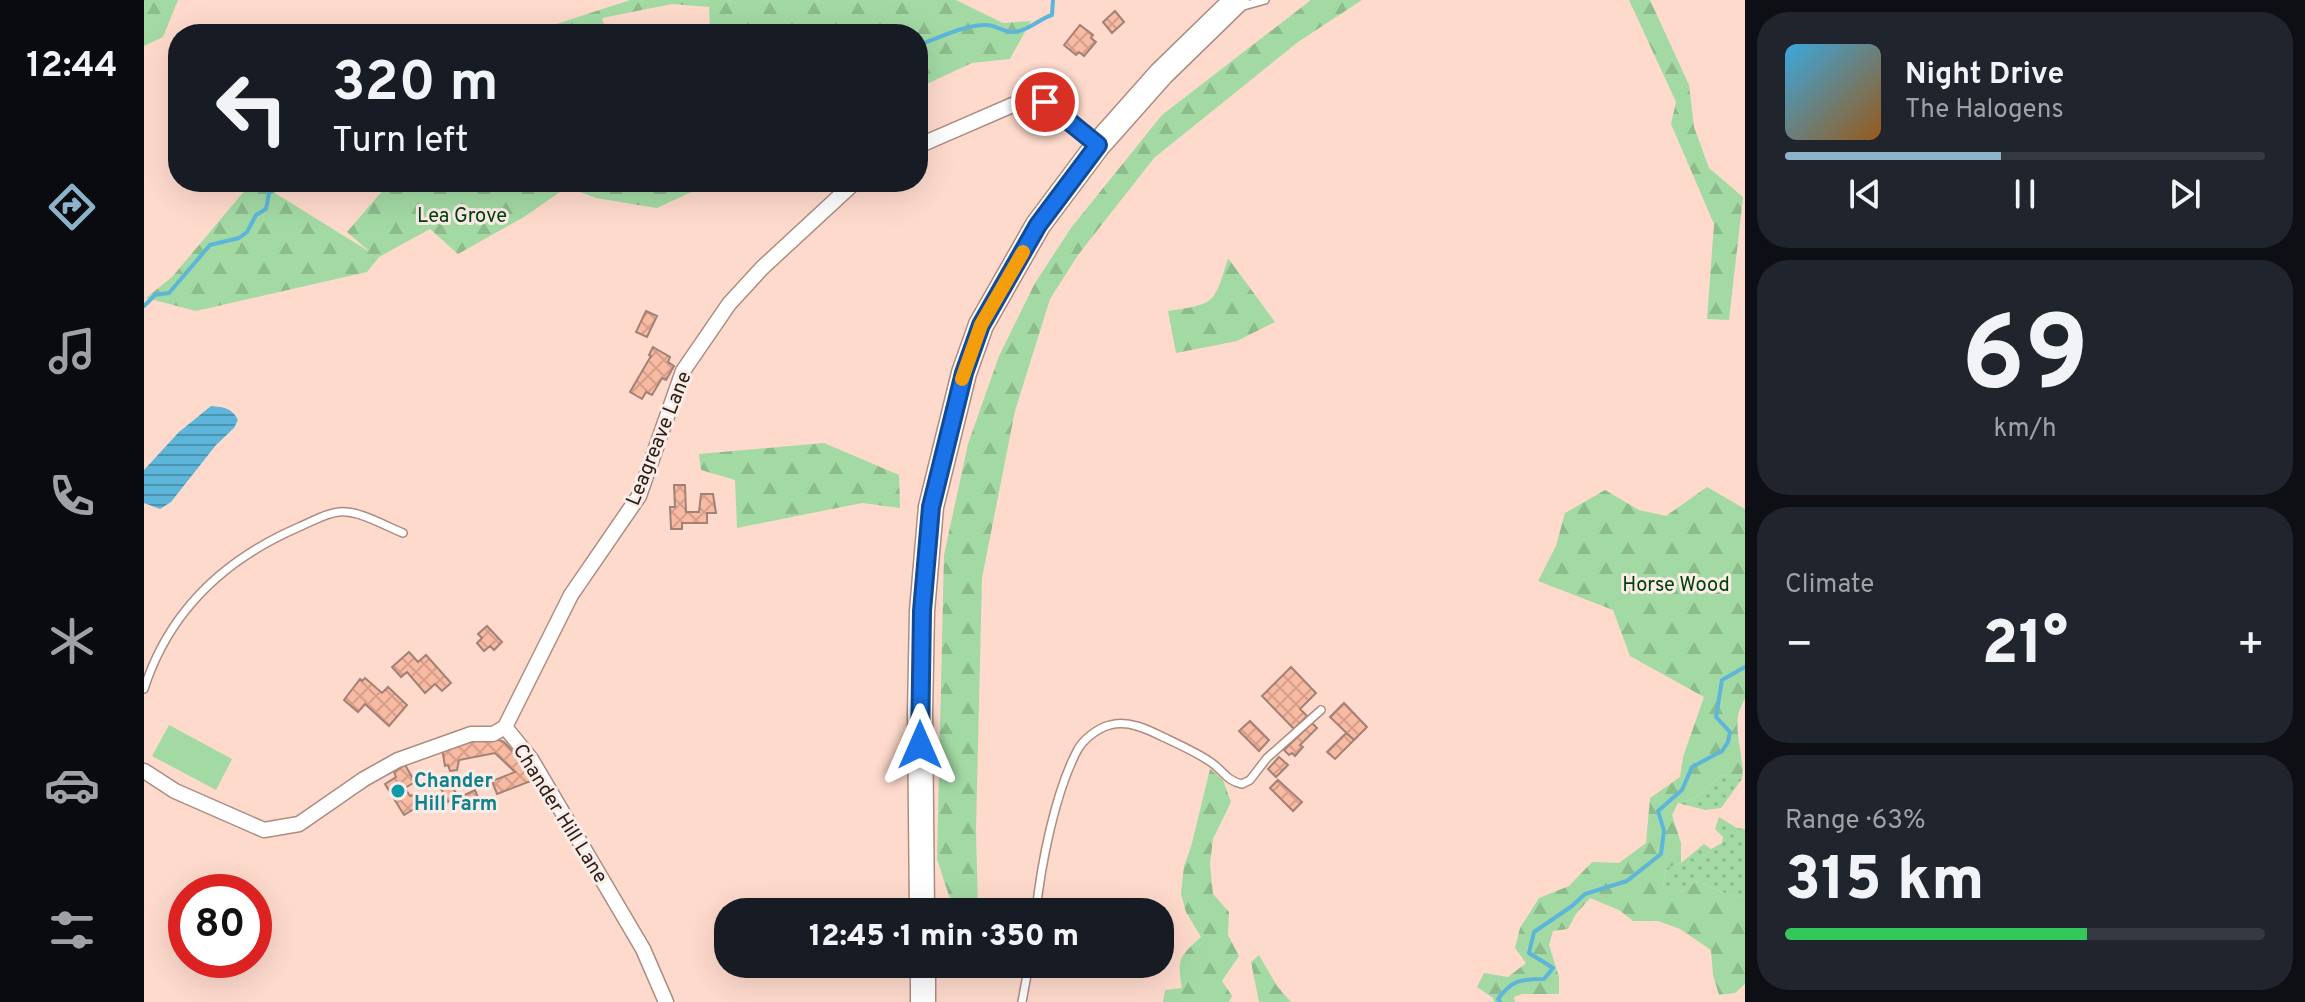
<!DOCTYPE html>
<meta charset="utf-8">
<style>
:root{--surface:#171b24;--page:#20242c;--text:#f1f3f6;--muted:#9ea1a6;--line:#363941;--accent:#8cb3ca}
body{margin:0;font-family:Overpass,sans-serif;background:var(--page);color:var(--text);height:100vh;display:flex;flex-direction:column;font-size:30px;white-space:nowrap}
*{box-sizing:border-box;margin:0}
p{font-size:26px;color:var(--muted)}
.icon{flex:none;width:44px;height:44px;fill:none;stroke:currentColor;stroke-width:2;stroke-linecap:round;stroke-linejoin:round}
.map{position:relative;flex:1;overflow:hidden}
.panel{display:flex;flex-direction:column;gap:12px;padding:12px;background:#0d0f14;width:560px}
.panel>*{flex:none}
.hud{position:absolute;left:24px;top:24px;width:760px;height:168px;border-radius:32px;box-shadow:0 8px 32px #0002;background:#171b24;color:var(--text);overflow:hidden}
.speed{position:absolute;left:24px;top:874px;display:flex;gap:16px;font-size:40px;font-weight:700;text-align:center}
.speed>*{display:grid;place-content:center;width:104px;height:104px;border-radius:50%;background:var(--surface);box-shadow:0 8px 32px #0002;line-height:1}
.speed .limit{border:12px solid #d22;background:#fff;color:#111}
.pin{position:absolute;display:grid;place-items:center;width:68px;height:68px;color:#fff;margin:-34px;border:4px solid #fff;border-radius:50%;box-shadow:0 2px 8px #0007}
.me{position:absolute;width:88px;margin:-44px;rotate:0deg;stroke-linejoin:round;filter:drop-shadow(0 0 6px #0008)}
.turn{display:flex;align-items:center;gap:28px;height:168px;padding:0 32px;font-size:36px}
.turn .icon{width:104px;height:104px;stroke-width:2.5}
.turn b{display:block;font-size:56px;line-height:68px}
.big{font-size:60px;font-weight:800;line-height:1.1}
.panel .widget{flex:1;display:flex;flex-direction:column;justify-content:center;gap:12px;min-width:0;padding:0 28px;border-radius:32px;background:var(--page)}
.panel .dial{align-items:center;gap:0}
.dial b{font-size:104px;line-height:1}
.song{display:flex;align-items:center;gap:24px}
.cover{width:96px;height:96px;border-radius:12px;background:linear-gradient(135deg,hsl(200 70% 55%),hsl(30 70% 35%))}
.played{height:8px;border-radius:4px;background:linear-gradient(90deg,var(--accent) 45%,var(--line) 45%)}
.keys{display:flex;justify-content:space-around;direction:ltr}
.heat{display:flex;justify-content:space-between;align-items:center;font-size:44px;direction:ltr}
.charge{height:12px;border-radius:6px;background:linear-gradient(90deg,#34c759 63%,var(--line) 0)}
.trip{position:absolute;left:570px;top:898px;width:460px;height:80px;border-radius:32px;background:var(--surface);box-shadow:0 8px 32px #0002;font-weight:800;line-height:80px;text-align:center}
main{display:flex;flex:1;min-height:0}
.tabs{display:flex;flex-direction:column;width:144px;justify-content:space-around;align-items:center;background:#090b0e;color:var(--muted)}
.tabs .icon{width:56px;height:56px}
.tabs .on{color:var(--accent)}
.tabs b{font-size:36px;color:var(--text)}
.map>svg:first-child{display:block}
.grass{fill:url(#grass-dots)}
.forest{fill:url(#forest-firs)}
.pitch{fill:#a3daa4}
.water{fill:url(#water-rules)}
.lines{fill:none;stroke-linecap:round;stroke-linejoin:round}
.stream{stroke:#5db6da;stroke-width:4}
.building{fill:url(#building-cross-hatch);stroke:#a38175;stroke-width:2}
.lane-casing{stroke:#ad8c7f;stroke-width:10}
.street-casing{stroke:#ad8c7f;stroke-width:17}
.highway-casing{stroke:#ad8c7f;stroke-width:27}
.lane{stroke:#fff;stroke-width:7}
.street{stroke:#fff;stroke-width:14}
.highway{stroke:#fff;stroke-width:24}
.route-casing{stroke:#114b97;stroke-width:20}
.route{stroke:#1a73e8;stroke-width:14}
.slow{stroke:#f59e0b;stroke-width:14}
.culture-dot{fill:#0f9aa8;stroke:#fbece7;stroke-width:3}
.labels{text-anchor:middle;stroke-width:6;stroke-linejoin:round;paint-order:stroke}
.park-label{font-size:20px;fill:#00410b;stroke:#fbece7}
.street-label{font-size:20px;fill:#2a1d18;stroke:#fbece7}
.culture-label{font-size:20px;font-weight:bold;fill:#0d838f;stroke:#fbece7;text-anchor:start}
</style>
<main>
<nav class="tabs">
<b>12:44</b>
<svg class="icon on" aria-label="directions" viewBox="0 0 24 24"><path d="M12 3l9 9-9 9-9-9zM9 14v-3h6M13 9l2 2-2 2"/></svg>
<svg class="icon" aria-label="music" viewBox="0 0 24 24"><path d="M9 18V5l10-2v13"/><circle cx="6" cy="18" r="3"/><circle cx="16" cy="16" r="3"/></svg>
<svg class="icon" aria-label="phone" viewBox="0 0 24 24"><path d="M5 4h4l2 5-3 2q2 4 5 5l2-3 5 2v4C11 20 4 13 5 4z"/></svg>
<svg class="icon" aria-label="climate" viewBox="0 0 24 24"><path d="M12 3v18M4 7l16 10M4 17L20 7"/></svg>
<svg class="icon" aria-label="car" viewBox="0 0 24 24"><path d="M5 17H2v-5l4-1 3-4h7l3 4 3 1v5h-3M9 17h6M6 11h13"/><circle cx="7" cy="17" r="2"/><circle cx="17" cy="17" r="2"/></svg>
<svg class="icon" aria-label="filters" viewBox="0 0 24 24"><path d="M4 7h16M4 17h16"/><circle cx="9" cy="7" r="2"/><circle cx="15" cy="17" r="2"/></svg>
</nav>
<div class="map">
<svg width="1601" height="1002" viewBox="0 0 1601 1002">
<defs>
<pattern id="grass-dots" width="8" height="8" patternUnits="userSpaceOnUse" patternTransform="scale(2)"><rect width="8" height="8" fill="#a3daa4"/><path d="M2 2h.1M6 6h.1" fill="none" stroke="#8cbb8c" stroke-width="1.8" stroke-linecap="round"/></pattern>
<pattern id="forest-firs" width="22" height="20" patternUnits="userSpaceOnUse" patternTransform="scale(2)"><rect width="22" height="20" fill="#a3daa4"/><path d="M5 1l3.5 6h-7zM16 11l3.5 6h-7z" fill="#8cbb8c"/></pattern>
<pattern id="water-rules" width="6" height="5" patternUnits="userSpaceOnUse" patternTransform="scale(2)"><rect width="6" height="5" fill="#5db6da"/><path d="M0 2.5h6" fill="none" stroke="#4d93b0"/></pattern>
<pattern id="building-cross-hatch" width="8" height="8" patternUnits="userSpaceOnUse" patternTransform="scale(2)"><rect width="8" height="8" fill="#f9baa2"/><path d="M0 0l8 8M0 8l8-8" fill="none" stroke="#d69f8b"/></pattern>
</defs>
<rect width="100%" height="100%" fill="#fedacc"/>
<path class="grass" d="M1577,775L1598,779L1577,808L1561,810L1534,803L1551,798Z
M1575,817L1593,828L1601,829V898L1583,894L1552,881L1539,891L1519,887L1522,868L1537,863L1560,844L1567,849L1578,843L1579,837L1571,829Z"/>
<path class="forest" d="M0,0H34L19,37L0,46Z
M486,0H812L859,23L887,21L866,59L828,63L774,88V34H535L566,27L565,7L528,4L458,18L463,34H382Z
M1167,0H1218L1154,42L1010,158L934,255L906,299L871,411L838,578L832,830L834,912H813L805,896L793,859L800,555L824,444L855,356L891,283L927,228L1018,115Z
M1485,0H1506L1545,85L1550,127L1565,168L1599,197L1585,320L1563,319L1570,224L1527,124L1532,102Z
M108,182H141L126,190L226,252L203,232L246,182H569L513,208L452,198L423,187L380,217L314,254L286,229L235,257L223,272L52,311L2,298L28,277Z
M1084,258L1131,322L1093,341L1032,353L1024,311C1072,304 1070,304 1084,258Z
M680,443L755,475L756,508L718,503L593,528L591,480L557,470L555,454Z
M1563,487L1601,509V698C1599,703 1595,710 1594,716C1591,737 1601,760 1598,779L1577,775L1551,798L1534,803L1528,815L1537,843V863L1522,868L1519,886L1539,891L1552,881L1583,894L1601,898V984L1591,993L1575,995L1569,975L1567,950L1536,929L1514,921H1489L1475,910L1446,898L1432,914L1424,929L1409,931L1405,945L1415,977V994H1378L1370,997L1371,1002H1350L1349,998L1333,987L1340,973L1364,977L1382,963L1371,948L1376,928L1395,898L1425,886L1448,862L1475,863L1502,843L1506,798L1536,777L1539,757L1560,697L1486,656L1469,610L1394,581L1412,546L1421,513L1461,490L1495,510L1522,516Z
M1066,769L1079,780L1087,802L1069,839L1066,864L1069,894L1085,912L1084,935L1095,956L1078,981L1088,996L1085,1002H1019L1021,990L1038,988C1033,959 1035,957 1057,937L1042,912L1037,894L1040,866L1047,847Z
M1115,955L1133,986L1147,1002H1115L1107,962Z"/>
<path class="pitch" d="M25,725L88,759L72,790L8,756Z"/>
<path class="water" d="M67,406C80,407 88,408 94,420L90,428L72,445L27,502L16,509L0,503V470L35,432Z"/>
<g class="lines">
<path class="stream" d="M774,45C795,38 820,25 842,25C851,25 858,31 867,32C881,33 895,19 908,15L909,0
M0,306L11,295L25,293L66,245L95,238L103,232L112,215L122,209L125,193L146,182
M1356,1002L1354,999C1368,980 1376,979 1400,979L1409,968L1385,953L1390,932L1428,906L1441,894L1483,881L1517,854L1520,831L1514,811L1538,790L1548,767L1578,751L1584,742L1586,732L1572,717L1578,680L1601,667"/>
</g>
<path class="building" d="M971,11L980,22L968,33L959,22Z
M936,25L949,35L947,38L952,42L940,56L935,52L932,55L920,45Z
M502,311L513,316L503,337L492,332Z
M509,347L526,357L524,362L530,366L522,380L518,378L508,395L502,392L498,399L486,392L507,356L505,355Z
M530,485H541L542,512H555L557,494H569L572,513H563V523H538V529H527L526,507H531Z
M343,626L358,642L350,650L346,646L340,651L333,643L338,638L334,634Z
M265,652L274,662L282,655L307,683L298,691L291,684L281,693L263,672L257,677L248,667Z
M1147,667L1172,693L1156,709L1163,716L1150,729L1118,696Z
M221,678L238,693L244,687L263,705L245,726L221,704L214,712L200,700L216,679L218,681Z
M1200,703L1223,727L1210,740L1186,717Z
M1106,721L1125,740L1115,751L1095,731Z
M1168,723L1173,728L1156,745L1159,747L1151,756L1148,753L1145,755L1140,750Z
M1202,733L1210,740L1191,759L1183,752Z
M348,737L360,742L381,764L387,781L353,794L348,781L371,772L351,753L315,760L313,770L306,771L304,765L301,766L298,748Z
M1135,757L1144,765L1132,777L1124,769Z
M261,765L271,782L261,788L266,796L271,794L277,805L260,815L241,784L252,777L250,772Z
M305,780L314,797L304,802L295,785Z
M1134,780L1158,802L1149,811L1126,788Z
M331,790L335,800L319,807L314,798Z"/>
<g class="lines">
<g class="lane-casing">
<path id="lane" d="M1096,7L1121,0
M0,689C25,611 81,559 155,527C167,522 182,513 195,512C215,510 241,526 259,533
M892,912C897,864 911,793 933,751C939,739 954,728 966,725C984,720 1003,729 1019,737C1036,745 1054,753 1068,763C1079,771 1083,781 1098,784L1106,780L1123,758L1177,710
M878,1002L885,964"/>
</g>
<g class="street-casing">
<path id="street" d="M774,146L887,97L901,102L954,145
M361,727L427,595L495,496L539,371L585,304L618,268L711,182
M0,771L31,791L120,830L155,824L220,779L254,760L327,734H349L361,727L387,759L499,949L522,1002"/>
</g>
<g class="highway-casing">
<path id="highway" d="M778,912L776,713L778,611L787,507L820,373L837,325L894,225L954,145L1017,74L1093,0
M779,964V1002"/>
</g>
<use href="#lane" class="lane"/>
<use href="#street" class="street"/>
<use href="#highway" class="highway"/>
</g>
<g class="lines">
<g class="route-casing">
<path id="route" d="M776,745L778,611L787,507L820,373L837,325L894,225L954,145L901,102"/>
</g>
<use href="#route" class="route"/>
<path class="slow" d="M818,379L837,325L879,252"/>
</g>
<circle class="culture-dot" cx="254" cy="791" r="8"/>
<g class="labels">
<g class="park-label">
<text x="318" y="222">Lea Grove</text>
<text x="1532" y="591">Horse Wood</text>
</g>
<g class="street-label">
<text transform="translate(514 438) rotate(-68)" y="7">Leagreave Lane</text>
<text transform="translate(417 813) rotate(58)" y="7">Chander Hill Lane</text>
</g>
<g class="culture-label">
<text x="270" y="787">Chander<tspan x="270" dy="23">Hill Farm</tspan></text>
</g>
</g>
</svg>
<div class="speed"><div class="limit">80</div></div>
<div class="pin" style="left:901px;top:102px;background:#d93025"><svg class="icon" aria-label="arrive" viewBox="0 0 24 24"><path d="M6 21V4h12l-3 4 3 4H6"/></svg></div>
<svg class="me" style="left:776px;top:745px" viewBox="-20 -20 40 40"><path d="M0-17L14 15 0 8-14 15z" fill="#1a73e8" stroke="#fff" stroke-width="4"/></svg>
<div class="trip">12:45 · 1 min · 350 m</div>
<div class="hud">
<div class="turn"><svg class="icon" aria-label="left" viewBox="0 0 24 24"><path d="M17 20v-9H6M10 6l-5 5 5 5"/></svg><div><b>320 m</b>Turn left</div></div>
</div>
</div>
<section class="panel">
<div class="widget">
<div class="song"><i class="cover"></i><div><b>Night Drive</b><p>The Halogens</p></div></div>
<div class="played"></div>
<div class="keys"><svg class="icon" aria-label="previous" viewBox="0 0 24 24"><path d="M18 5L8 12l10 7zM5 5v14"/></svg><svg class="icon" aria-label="pause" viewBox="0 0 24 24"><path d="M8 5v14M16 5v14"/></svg><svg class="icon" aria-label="next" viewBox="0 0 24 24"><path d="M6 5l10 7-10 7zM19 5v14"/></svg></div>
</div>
<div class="widget dial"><b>69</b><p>km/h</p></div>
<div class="widget"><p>Climate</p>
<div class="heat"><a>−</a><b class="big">21°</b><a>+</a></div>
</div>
<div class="widget"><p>Range · 63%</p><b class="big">315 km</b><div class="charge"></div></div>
</section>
</main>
